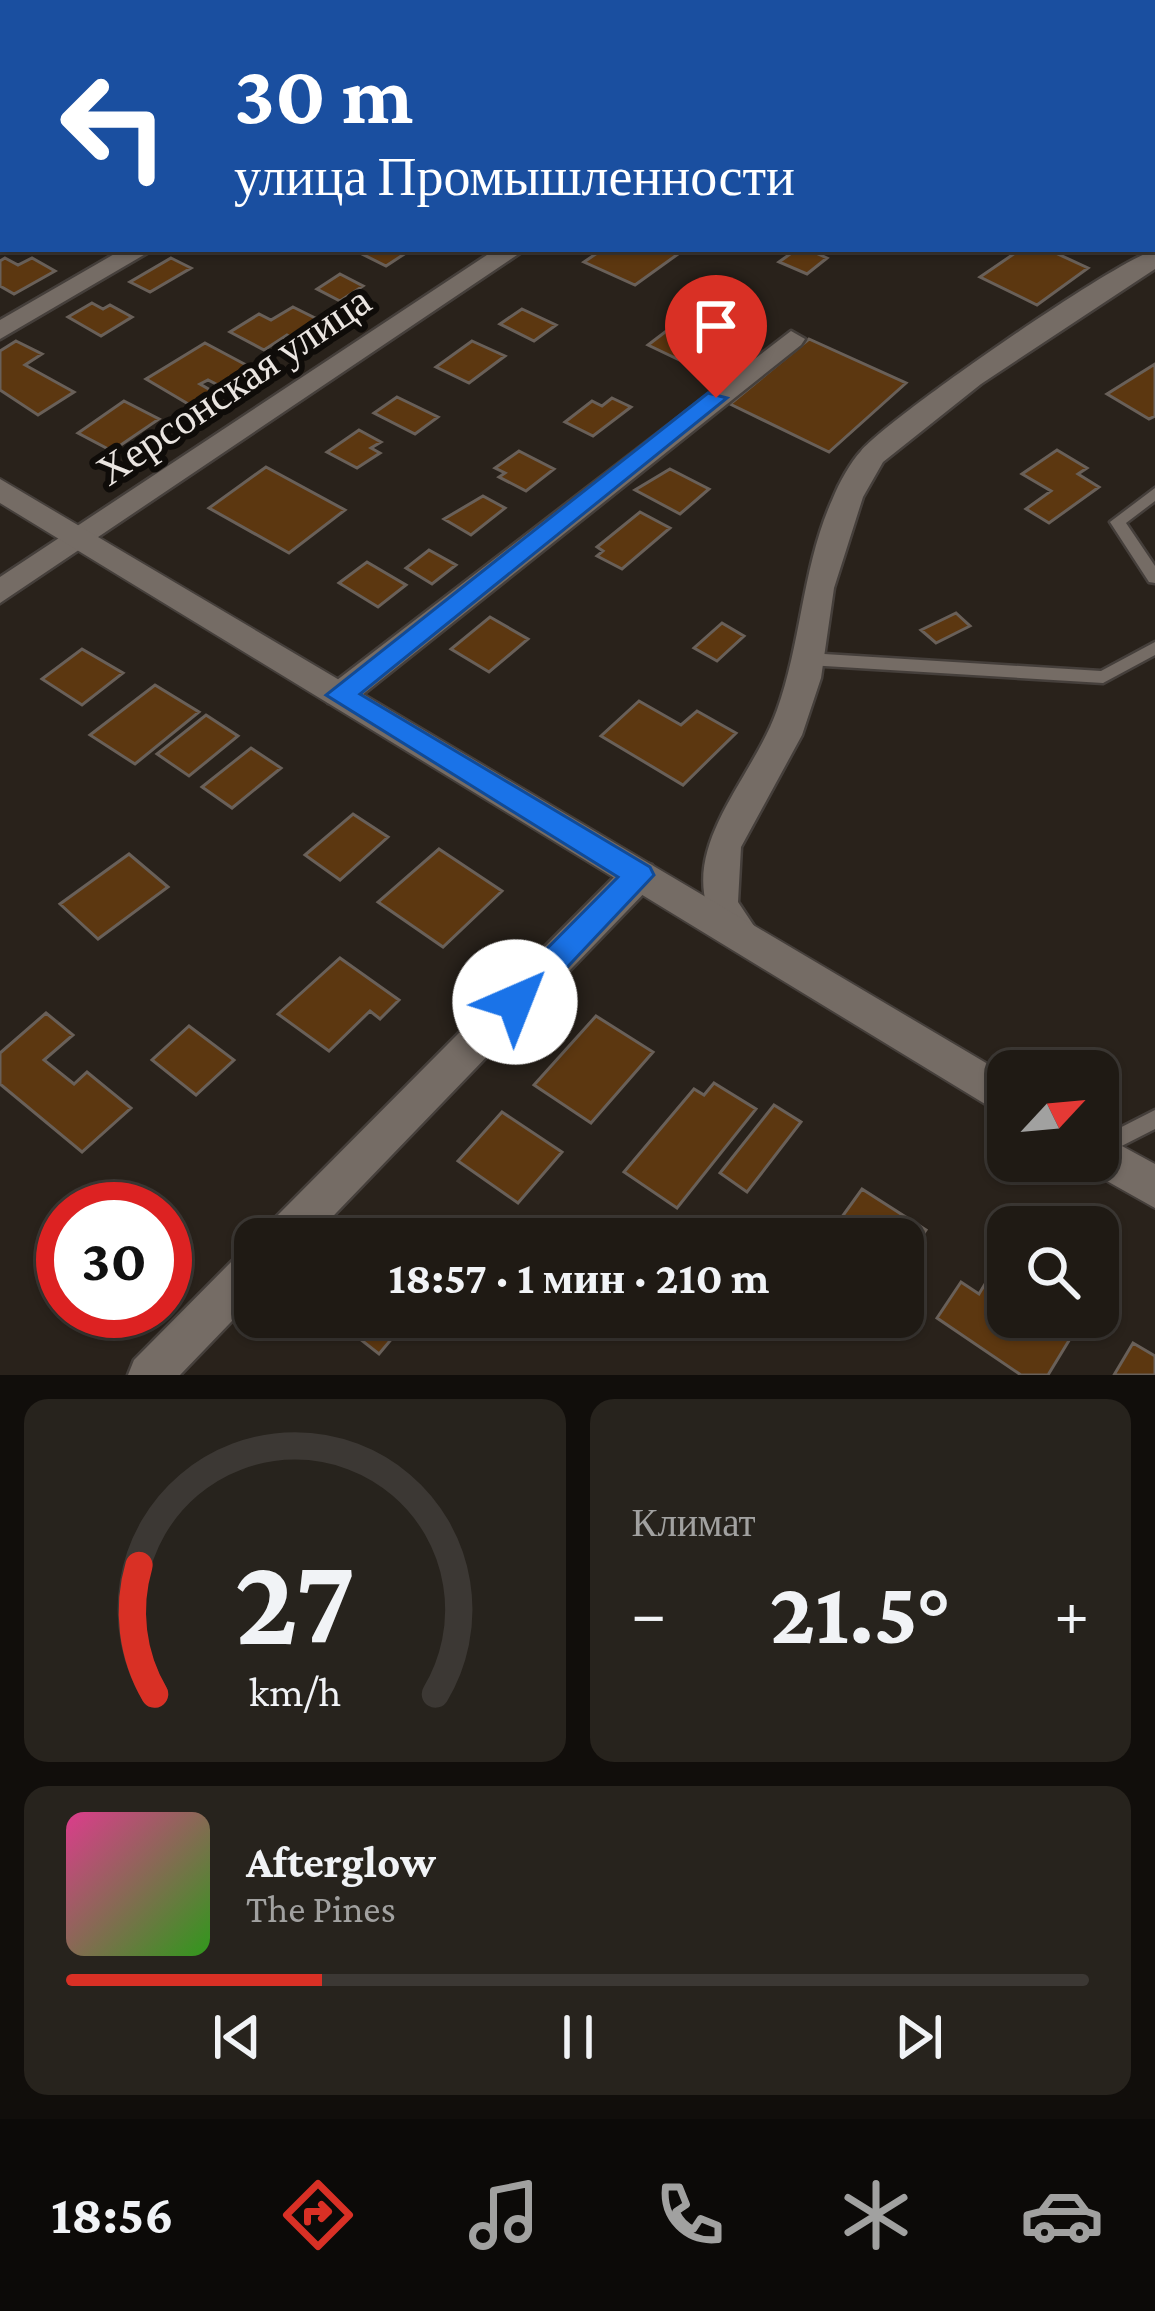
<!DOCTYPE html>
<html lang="ru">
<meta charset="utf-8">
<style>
:root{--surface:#1f1a14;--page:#27231d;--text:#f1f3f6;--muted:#a1a1a0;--line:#3c3834;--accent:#d93025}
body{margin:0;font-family:"Crimson Pro",serif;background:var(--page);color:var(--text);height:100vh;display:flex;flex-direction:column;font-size:45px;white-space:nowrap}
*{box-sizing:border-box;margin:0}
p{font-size:39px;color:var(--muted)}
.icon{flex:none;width:66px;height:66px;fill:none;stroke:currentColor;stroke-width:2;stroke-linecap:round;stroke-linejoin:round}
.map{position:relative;height:1375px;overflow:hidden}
.drawer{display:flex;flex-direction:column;gap:24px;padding:24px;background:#110e0b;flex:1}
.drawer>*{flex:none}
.top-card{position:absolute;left:0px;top:0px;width:1155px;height:252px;box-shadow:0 3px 9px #0004,0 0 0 3px var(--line);background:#1a4fa0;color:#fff;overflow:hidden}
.needle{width:78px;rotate:64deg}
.controls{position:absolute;left:987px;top:1050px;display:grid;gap:24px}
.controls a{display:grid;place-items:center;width:132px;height:132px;border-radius:24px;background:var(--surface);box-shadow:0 3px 9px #0004,0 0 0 3px var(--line);font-size:60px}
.speed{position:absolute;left:36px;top:1182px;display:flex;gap:24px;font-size:60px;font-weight:700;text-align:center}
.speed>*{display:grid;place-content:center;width:156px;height:156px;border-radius:50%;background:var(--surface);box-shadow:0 3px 9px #0004,0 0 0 3px var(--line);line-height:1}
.speed .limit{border:18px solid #d22;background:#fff;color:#111}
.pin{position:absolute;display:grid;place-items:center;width:102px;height:102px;color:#fff;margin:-123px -51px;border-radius:50% 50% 50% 0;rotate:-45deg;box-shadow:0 0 12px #0007}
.pin .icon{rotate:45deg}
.me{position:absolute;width:132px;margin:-66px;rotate:44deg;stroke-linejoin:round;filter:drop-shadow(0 0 9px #0008)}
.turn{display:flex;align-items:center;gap:42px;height:252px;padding:0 36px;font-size:54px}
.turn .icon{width:156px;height:156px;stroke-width:2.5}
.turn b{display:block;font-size:84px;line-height:102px}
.big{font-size:90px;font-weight:700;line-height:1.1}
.drawer .tile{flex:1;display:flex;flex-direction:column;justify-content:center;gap:18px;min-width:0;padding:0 42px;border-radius:24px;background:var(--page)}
.drawer .dial{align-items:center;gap:0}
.dial svg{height:312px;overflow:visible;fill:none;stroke:var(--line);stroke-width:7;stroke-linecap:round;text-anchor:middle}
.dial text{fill:var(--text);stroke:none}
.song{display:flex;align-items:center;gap:36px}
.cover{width:144px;height:144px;border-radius:18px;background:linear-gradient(135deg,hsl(330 70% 55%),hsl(110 70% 35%))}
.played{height:12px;border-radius:6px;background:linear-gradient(90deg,var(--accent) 25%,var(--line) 25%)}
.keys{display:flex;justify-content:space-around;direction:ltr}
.heat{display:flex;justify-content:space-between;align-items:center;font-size:66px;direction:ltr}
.drawer .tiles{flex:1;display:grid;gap:24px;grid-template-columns:1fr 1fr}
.tile:last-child{grid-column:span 2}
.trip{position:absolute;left:234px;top:1218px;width:690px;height:120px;border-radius:24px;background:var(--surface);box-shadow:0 3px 9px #0004,0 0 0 3px var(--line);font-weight:700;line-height:120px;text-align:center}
.dock{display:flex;height:192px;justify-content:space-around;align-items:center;background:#0c0a08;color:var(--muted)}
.dock .icon{width:84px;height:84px}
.dock .current{color:var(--accent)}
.dock b{font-size:54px;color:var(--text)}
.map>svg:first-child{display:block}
.building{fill:#5c3710;stroke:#696059;stroke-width:3}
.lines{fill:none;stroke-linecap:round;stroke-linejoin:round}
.lane-casing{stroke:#453f3b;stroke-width:5}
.street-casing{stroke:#453f3b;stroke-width:5}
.secondary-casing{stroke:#453f3b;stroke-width:4}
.lane{fill:#756c65;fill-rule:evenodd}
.street{fill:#756c65;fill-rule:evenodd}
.secondary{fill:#756c65;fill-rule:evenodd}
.route{fill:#1a73e8;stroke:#114b97;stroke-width:3}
.labels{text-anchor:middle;stroke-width:12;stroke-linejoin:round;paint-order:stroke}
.street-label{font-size:42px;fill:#eae5e1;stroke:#0f0c09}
</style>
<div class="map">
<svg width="1155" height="1375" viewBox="0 0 1155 1375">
<rect width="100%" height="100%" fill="#29221b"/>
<path class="building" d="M352,249H412L386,266Z
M603,249H685L635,285L584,262Z
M797,249H807L827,258L807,274L779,262Z
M1021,249H1047L1088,268L1037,305L980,277Z
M5,258L18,265L32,258L55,271L14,294L0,286V261Z
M171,258L191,268L150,292L130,282Z
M340,274L363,286L340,301L317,289Z
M92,303L103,309L110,305L132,317L101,336L68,317Z
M293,307L329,325L301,343L287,335L264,350L230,332L259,314L271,320Z
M522,309L556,325L534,341L500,324Z
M690,313L732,333L690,365L648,345Z
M809,339L906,383L829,452L730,404Z
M16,341L42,354L25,365L74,392L38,415L0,390V351Z
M472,341L505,356L469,383L436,367Z
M205,343L250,367L220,386L208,380L200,384L212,391L190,405L146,379Z
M1155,364V416L1149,419L1107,394Z
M397,397L438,417L415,434L374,413Z
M612,398L631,407L593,436L565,422L592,401L602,406Z
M124,401L159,419L112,451L78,433Z
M359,430L381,442L371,448L380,453L357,468L327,452Z
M1057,450L1087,468L1078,474L1099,487L1049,523L1026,509L1051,491L1022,474Z
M519,451L554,469L526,491L499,477L505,473L495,468Z
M266,467L345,510L289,553L209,508Z
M670,469L709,489L680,514L635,490Z
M483,496L505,508L471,535L444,519Z
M640,512L670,528L622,569L597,556L603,551L597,547Z
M429,550L456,565L432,584L406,568Z
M367,562L406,585L378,607L339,583Z
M956,613L970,626L936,643L921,630Z
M490,617L528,639L489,672L451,649Z
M722,623L744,636L717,661L694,648Z
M82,649L123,673L82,705L42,679Z
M155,685L199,712L135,764L90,735Z
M639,701L681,725L697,711L736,733L683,785L601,736Z
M206,715L238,736L189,776L157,754Z
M251,748L281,768L232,808L202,787Z
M353,814L388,837L340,880L305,855Z
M439,849L502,891L443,947L378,902Z
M129,854L168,887L98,939L60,904Z
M340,958L399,1000L380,1019L370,1011L329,1051L278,1014Z
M46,1013L73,1035L44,1060L74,1084L87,1072L131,1108L82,1152L0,1084V1053Z
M596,1016L653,1052L591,1123L534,1085Z
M189,1026L234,1060L196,1095L152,1060Z
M714,1083L756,1109L677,1208L624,1172L694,1089L704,1095Z
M774,1105L801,1122L747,1192L720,1173Z
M502,1112L562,1152L518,1203L458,1161Z
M862,1189L926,1230L903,1264V1239H826Z
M991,1274L1008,1285V1317H1057L1076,1329L1048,1375H1021L937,1318L961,1282L979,1294Z
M332,1317H410L379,1354Z
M1133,1343L1155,1356V1375H1114Z"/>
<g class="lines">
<g class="lane-casing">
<path id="lane" d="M1155,488V501L1126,523L1155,566V583L1149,582L1110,522Z
M1155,642V655L1103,683L808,665L800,659L808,653L1101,671Z
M1155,1110V1129L1098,1158V1139Z"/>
</g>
<g class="street-casing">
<path id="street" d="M254,0H280L252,3Z
M555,0H580L553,3Z
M874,0H899L872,3Z
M3,129V144L0,145V130Z
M123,249H154L0,339V320Z
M496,249H526L0,603V577Z
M1155,250V269L981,384L883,462L863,497L834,588L821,678L802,735L741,847L738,902L762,938L756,949C737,955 731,950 720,934C668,855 751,784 777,710C802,641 802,566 833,498C839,483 850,463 861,451C890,417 1116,260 1155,250Z
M791,331L805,339L801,345L352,703H328L323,695L328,687Z
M639,861L652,865L657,875L652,885L311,1239H262L268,1225L626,865Z
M255,1247V1297L180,1375H128L134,1360L240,1253Z"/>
</g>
<g class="secondary-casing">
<path id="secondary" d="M0,479L1008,1076V1118L0,503Z
M1098,1133L1155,1164V1208L1082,1167L1079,1161H1098Z"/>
</g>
<use href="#lane" class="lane"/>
<use href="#street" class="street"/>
<use href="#secondary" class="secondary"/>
</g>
<path class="route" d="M708,393L727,398L360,694L650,867L654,875L526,1011H504L499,1002L504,992L618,877L326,695Z"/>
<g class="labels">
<g class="street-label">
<text transform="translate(233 385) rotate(-34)" y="15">Херсонская улица</text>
</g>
</g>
</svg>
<div class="controls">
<a><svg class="needle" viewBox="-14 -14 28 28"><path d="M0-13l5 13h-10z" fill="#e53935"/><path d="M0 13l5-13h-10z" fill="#a1a1a0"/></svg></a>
<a><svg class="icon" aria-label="search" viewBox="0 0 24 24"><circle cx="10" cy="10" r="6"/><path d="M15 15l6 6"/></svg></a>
</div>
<div class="speed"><div class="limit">30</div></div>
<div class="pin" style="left:716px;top:398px;background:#d93025"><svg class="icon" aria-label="arrive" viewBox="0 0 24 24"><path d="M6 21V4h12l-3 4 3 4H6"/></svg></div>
<svg class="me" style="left:515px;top:1002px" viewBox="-20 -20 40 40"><circle r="19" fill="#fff"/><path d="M0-13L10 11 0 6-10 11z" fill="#1a73e8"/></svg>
<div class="trip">18:57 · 1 мин · 210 m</div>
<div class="top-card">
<div class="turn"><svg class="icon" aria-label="left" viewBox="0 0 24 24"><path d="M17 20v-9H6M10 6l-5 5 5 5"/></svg><div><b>30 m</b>улица Промышленности</div></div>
</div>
</div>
<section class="drawer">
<div class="tiles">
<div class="tile dial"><svg viewBox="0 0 100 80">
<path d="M14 69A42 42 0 1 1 86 69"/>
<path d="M14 69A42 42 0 0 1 10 36" stroke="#d93025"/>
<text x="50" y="56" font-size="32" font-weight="700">27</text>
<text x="50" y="72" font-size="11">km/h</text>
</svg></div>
<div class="tile"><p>Климат</p>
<div class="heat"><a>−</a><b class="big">21.5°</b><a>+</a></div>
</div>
<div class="tile">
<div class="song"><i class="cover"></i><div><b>Afterglow</b><p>The Pines</p></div></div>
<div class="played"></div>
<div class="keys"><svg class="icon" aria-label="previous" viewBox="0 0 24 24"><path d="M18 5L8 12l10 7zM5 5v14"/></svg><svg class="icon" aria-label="pause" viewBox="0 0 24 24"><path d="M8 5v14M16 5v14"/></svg><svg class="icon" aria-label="next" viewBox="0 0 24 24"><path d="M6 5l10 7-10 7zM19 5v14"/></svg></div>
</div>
</div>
</section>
<nav class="dock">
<b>18:56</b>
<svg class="icon current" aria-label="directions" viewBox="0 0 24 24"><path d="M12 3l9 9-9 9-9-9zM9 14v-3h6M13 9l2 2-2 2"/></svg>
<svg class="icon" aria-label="music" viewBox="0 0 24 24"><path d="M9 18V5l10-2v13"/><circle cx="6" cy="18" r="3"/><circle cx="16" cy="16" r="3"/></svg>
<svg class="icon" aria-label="phone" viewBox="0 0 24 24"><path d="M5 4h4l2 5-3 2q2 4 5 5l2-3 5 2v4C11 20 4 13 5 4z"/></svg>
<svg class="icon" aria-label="climate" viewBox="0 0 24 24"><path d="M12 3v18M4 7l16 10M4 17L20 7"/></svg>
<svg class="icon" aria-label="car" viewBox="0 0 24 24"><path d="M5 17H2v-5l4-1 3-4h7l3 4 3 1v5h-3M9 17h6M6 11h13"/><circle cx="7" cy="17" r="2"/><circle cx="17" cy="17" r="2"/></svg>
</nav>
